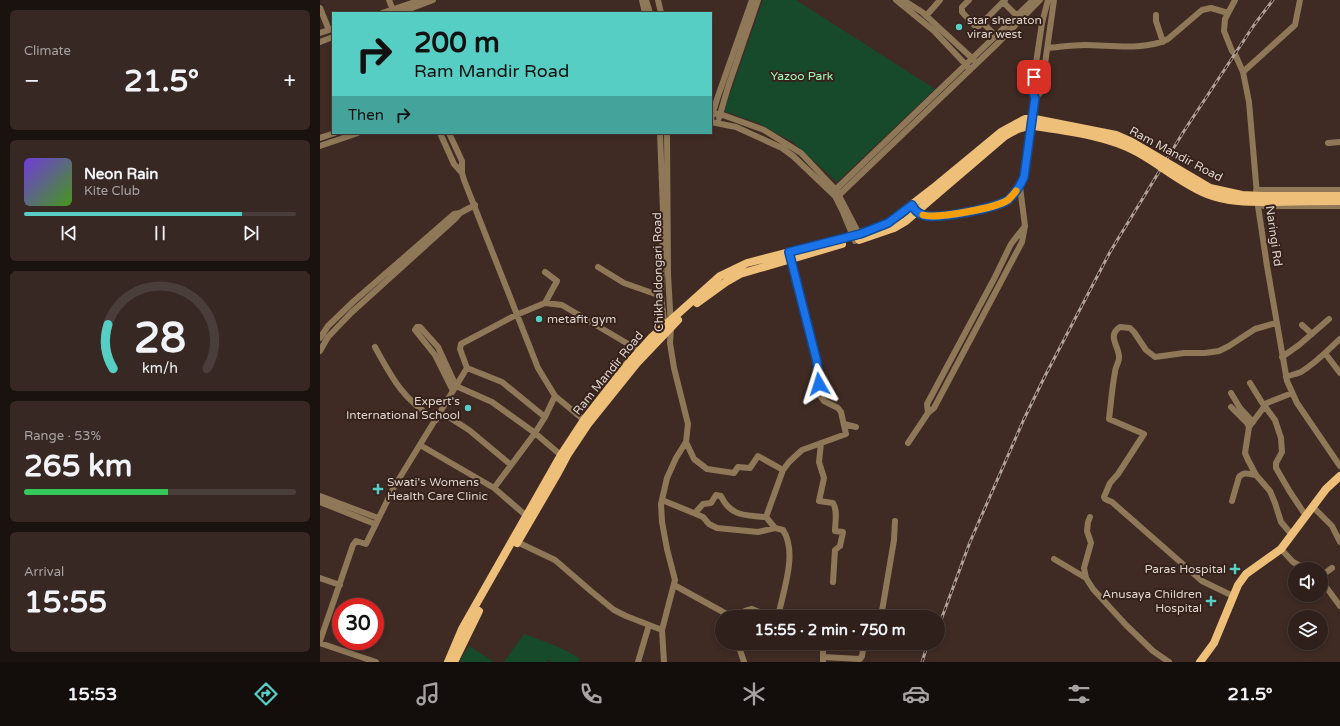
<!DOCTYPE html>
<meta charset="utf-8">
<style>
:root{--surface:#2f201b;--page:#372824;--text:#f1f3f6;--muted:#a7a3a3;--line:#4a3e3a;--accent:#56cec3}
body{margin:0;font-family:"Varela Round",sans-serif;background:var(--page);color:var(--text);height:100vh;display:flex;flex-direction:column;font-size:15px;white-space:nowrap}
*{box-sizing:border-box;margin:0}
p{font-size:13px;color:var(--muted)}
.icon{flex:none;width:22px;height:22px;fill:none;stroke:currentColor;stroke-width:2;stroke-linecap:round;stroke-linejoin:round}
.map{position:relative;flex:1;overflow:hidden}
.details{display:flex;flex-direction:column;gap:10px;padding:10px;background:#1a120f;width:320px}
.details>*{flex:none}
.banner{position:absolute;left:12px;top:12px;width:380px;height:122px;border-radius:0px;box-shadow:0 2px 6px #0003,0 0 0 1px var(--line);background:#56cec3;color:#111;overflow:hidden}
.tools{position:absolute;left:968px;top:562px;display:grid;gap:8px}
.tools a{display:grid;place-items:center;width:40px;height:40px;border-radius:50%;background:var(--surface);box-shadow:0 2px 6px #0003,0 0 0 1px var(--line);font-size:20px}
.speed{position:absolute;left:12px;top:598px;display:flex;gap:8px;font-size:20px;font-weight:700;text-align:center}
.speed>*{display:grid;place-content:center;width:52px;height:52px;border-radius:50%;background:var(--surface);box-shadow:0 2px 6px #0003,0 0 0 1px var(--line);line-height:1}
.speed .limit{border:6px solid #d22;background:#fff;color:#111}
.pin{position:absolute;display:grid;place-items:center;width:34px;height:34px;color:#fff;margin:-17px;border-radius:8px;box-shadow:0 2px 6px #0006}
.me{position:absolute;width:44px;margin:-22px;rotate:354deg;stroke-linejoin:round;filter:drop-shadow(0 0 3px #0008)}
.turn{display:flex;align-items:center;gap:14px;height:84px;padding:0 16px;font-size:18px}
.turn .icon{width:52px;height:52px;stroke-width:2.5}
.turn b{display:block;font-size:28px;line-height:34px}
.then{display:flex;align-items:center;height:38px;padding:0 16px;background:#0003;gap:8px;font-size:15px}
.big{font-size:30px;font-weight:800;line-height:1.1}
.details .widget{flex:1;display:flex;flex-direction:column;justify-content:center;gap:6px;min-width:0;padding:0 14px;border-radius:6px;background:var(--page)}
.details .dial{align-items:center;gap:0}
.dial svg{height:104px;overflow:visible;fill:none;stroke:var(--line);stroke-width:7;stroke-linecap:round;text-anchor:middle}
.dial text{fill:var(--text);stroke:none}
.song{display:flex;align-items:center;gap:12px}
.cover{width:48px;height:48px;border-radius:6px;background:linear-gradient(135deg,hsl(260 70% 55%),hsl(100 70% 35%))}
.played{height:4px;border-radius:2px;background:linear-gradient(90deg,var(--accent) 80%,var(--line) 80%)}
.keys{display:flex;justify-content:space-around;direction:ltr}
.heat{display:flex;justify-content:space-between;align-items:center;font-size:22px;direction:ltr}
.charge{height:6px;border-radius:3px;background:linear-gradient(90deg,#34c759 53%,var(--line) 0)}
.trip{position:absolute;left:395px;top:610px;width:230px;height:40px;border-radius:20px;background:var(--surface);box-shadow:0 2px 6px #0003,0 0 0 1px var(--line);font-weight:800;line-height:40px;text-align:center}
.dock{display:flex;height:64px;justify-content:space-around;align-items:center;background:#130d0b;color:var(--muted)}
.dock .icon{width:28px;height:28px}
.dock .selected{color:var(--accent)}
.dock b{font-size:18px;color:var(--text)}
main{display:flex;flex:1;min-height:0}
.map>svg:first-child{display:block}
.green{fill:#164a2b}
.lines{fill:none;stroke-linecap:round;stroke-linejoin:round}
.minor{stroke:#8f7858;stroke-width:6}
.major{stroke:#eebf79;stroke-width:8}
.rail-casing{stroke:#b0a19b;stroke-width:3}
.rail{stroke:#35221b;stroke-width:1.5;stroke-dasharray:4.5;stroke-linecap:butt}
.major-bridge{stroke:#eebf79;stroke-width:8}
.route-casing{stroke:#114b97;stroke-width:10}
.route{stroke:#1a73e8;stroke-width:7}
.slow{stroke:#f59e0b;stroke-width:7}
.poi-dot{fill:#56cec3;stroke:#35221b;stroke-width:1.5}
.labels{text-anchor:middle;stroke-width:4;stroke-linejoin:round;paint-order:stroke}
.poi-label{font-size:12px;fill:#dfd2cd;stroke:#35221b;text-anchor:start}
.park-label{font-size:12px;fill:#a0fbbe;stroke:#35221b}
.street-label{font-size:12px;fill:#dfd2cd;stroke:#35221b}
</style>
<main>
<section class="details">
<div class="widget"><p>Climate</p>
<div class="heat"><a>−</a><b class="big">21.5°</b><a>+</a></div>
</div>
<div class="widget">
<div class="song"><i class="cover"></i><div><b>Neon Rain</b><p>Kite Club</p></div></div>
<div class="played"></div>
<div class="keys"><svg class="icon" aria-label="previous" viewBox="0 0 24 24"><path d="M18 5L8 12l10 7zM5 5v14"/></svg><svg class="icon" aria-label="pause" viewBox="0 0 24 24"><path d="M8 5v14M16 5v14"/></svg><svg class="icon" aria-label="next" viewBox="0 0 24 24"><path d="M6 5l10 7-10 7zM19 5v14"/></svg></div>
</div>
<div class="widget dial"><svg viewBox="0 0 100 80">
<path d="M14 69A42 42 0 1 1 86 69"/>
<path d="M14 69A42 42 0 0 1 10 35" stroke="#56cec3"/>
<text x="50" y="56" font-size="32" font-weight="700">28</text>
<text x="50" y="72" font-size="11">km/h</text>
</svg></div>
<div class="widget"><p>Range · 53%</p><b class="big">265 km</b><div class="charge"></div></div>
<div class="widget"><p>Arrival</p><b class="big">15:55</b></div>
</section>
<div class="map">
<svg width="1020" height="662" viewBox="0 0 1020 662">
<rect width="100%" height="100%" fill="#3f2b24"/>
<path class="green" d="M443,0H476L615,89L517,182L473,142L438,123L404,111Z
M204,634C223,641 243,647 260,659L259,662H232L228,660L227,662H184Z
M149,646L174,662H142L140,660Z"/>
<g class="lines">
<path class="minor" d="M69,0L74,13
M322,0L325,13
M326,0L330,13
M338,0L341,13
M576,0L614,31L648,67
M583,0L602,12L654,60
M649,0L642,7V12L655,26H659L685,0
M915,0L905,19L904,31L912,51L915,54L923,72L929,102L938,206L947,266L967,381L977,403L1020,466
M683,2L696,15
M0,8L9,30
M62,13L101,0
M79,13L113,0
M836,15V21L843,42
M606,16L620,0
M663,23L675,35
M0,33L12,29
M0,42L13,37
M728,48C740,47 752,45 765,45C790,45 825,51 848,39L882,10L891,8L908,13
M923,72L975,25L980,0
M715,98L712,90L722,23L728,0
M391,113L400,114L444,130L481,153L516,190L541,238
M399,118L408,87L438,0
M391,119L397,99L432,0
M391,122L416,127L462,148L473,156L515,196L523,212L535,241
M120,133L134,164L142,173
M129,133L142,161V173L144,180L218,368L235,396L264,420
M340,133L343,211L341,296L345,328
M0,138L15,133
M1008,143L1020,142
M0,146L38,133
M936,190H1020
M512,193L713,0
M516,198L678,43L720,0
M592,205C595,210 598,213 603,216C620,222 663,208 680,203C692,198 699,189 704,177L715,98L721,92L734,0
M944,206H1020
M278,267L304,283L341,296
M225,272L237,281L225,303
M982,325L992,334
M0,338L8,326L34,301L134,214L140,213L155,205
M55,347C73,380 83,399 116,420
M0,351L8,337L31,313L136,218L140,213
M1005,353L1020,373
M962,357L979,345L1009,319
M147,368L182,382L225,417
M966,377C971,375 976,374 981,372C996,363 1008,350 1020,339
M930,383L941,401L955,420L961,438L962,452L956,463V468L970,492L986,516
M133,391L115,355L95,330L97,327H100L118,347L136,386L172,402L215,433L243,457
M911,393L920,408L933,422
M911,407L927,423L929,427L925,453L928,460L936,475L950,491L955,503L961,522L972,535
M121,412L149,430L191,465
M608,413L607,404L674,279L691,244L705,226
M524,424L536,427
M929,427L947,403L972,393
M366,442L374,459L387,469L414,473L418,467L430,468L438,456L463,470
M501,443L499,462L504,478L499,501L513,503C518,511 515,522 515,531L523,532L520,546L515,550L513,582
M588,443L608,413L614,408L702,242L705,226L700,187
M100,445L174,488L210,519
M174,488L215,433L225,417L235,396
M0,496L58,518
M342,500L376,514L383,517L389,524L397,528L438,532L455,528L463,530C478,553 463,591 458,617
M912,501L919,477C924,471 929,474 936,475
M0,502L55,524
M993,507L1012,526L1020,542
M375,513L383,504L391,503L396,495L401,496C410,516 426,516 446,517
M770,517L768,522L767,531L771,543L764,568L766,578L773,589L806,625L833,651L849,662
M455,528L446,517L463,470L469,462L482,450L526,434L521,412L518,408L504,401L500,396L497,362L470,255
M195,541L235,560L272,592L294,610L306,616L342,630
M961,549L973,562L986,569
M734,559L766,578
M1001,576L1012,568
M0,578L20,585
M1001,580L1020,606
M354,585L412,617
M913,596L882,581L792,502L785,499L784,497L790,483L798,474L824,434L789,419C791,403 792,388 795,372C795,368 799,362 799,358C800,347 786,336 800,327L810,328L814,332L826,350L835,357L864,353H885L899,351L909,346L935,329L956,323
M423,617L425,611L432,609L451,617
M561,617L574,540L575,521
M0,641L33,545L36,541L46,544L74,487L147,368L140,349L141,344L196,315L225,303L242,305L320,351
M0,643L56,662
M419,643V647L424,662
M503,657L540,659L542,656L544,643
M318,662L329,625
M344,662L342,630L355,580L347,549L342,522L341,504L347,478L356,458L366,442L368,424L354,368L350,343L351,328L348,274L347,133
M503,662V643"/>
<path class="major" d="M943,196H1020
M539,240L574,228L586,221L616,195
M377,303L406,282L420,274L522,244
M197,543L239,471L248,454L268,424L317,363L358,320
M135,660L159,611
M128,662L142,629L241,455L264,420L306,366L332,337L400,276L427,263L540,234L568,223L612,189
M880,662L894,643L918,585L926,574L961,549L1006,489L1020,476"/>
<g class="rail-casing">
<path id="rail" d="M618,628L650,542L704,419L725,376L790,252L864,131L934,25L953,0
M602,662L608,643"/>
</g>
<use href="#rail" class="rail"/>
<path class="major-bridge" d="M612,189L681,132L705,119H715L796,135L812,142L890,188L922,195L943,196
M616,195L685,136C695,130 702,126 714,126C747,131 788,136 817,152C841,165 862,184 887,194C909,203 933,202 956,202C977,201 999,201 1020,201"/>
</g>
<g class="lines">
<g class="route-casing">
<path id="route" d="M499,384L497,362L469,252L540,234L568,223L592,205C595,210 597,213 603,215C616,220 676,208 688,200C695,194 700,186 704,177L715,98L712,90L714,77"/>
</g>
<use href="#route" class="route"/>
<path class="slow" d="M603,215C617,219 676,208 688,200C691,197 694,194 696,191"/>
</g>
<g class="poi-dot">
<circle cx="639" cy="27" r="4"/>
<circle cx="219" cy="319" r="4"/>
<circle cx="148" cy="408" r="4"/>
<path d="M56 483h4v4h4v4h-4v4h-4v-4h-4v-4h4z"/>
<path d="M913 563h4v4h4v4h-4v4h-4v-4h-4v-4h4z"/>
<path d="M889 595h4v4h4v4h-4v4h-4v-4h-4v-4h4z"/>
</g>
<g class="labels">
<g class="poi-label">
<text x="647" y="24">star sheraton<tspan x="647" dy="14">virar west</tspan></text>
<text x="227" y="323">metafit gym</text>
<text x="140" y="405" text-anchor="end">Expert's<tspan x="140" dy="14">International School</tspan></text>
<text x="67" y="486">Swati's Womens<tspan x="67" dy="14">Health Care Clinic</tspan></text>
<text x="906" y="573" text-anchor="end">Paras Hospital</text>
<text x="882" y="598" text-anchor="end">Anusaya Children<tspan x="882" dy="14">Hospital</tspan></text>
</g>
<g class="park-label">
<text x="482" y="80">Yazoo Park</text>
</g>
<g class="street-label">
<text transform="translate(856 154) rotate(28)" y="4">Ram Mandir Road</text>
<text transform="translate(954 236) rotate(82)" y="4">Naringi Rd</text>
<text transform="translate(338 272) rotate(-91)" y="4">Chikhaldongari Road</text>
<text transform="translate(288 373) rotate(-51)" y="4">Ram Mandir Road</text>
</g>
</g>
</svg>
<div class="tools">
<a><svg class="icon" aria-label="sound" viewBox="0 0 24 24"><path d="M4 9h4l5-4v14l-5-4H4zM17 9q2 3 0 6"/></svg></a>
<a><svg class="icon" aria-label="layers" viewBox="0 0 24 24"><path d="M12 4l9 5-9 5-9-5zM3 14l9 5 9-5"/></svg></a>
</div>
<div class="speed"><div class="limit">30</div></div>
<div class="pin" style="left:714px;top:77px;background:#d93025"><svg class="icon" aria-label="arrive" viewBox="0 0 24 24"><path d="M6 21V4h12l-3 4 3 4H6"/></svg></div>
<svg class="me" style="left:499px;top:384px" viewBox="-20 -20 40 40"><path d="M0-17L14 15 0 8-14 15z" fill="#1a73e8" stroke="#fff" stroke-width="4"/></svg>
<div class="trip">15:55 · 2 min · 750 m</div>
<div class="banner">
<div class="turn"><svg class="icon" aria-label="right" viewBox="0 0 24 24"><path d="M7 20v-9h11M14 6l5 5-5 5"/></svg><div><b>200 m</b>Ram Mandir Road</div></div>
<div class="then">Then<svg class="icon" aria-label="right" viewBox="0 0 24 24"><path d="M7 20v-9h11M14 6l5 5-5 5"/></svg></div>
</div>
</div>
</main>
<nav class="dock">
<b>15:53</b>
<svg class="icon selected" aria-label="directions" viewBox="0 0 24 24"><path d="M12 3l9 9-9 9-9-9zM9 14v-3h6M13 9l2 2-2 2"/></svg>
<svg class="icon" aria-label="music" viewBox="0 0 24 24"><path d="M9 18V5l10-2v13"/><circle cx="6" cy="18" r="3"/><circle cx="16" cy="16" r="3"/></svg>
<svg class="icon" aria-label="phone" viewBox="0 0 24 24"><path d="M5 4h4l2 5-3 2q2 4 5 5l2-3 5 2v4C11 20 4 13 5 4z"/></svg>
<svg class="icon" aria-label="climate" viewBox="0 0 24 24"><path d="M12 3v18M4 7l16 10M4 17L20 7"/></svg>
<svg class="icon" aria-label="car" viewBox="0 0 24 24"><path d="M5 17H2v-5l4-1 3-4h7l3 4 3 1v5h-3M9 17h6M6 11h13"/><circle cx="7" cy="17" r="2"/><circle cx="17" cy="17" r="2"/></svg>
<svg class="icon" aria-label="filters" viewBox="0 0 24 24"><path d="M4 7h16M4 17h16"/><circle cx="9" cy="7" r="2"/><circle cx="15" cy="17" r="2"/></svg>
<b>21.5°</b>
</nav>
